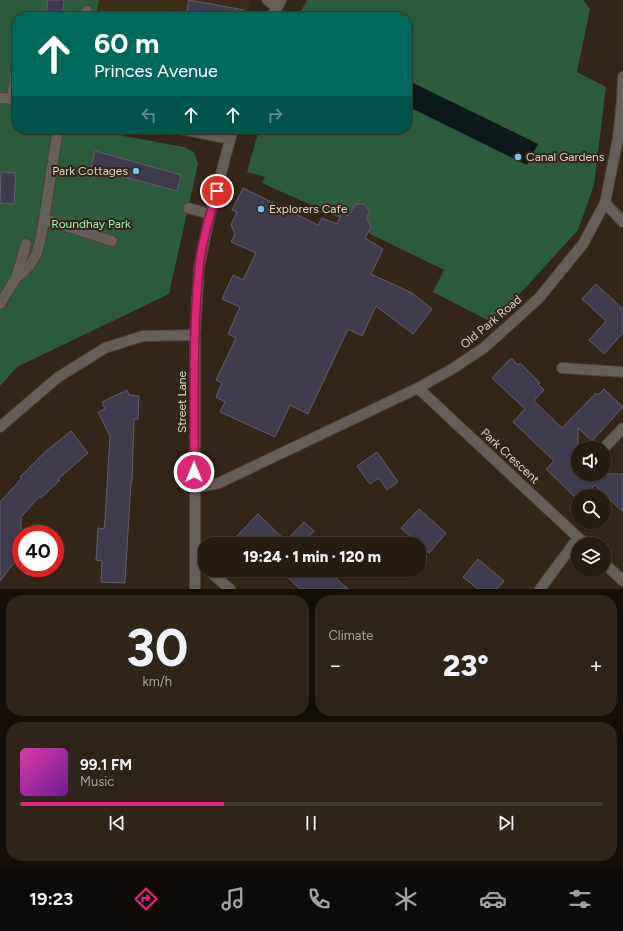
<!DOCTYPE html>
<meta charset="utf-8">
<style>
:root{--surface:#271c12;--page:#2f251b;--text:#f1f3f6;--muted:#a4a19f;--line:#433a32;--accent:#db2777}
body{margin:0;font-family:Figtree,sans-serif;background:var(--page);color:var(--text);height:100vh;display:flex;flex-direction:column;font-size:15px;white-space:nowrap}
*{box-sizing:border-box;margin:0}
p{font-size:13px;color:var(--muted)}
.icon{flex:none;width:22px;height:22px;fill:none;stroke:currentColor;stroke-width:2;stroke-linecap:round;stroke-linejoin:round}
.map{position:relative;height:589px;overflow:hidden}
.side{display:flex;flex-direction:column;gap:6px;padding:6px;background:#150f0a;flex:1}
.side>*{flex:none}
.top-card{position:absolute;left:12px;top:12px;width:400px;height:122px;border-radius:16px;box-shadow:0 1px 3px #0004,0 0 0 1px var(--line);background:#00695c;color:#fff;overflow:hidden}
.fabs{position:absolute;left:571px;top:441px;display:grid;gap:8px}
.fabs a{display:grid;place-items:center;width:40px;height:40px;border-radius:50%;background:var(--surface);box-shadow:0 1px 3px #0004,0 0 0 1px var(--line);font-size:20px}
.speed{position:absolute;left:12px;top:525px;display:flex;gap:8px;font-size:20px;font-weight:700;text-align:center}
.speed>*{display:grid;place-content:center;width:52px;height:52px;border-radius:50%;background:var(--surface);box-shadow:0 1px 3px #0004,0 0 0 1px var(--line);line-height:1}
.speed .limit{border:6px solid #d22;background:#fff;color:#111}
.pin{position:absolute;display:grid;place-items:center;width:34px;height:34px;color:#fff;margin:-17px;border:2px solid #fff;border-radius:50%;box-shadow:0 1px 4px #0007}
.me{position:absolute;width:44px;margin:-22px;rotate:0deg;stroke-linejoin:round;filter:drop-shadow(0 0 3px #0008)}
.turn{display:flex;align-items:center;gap:14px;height:84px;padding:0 16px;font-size:18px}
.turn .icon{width:52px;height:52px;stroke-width:2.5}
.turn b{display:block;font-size:28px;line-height:34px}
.lanes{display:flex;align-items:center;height:38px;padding:0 16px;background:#0003;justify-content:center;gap:20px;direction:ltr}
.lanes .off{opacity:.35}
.big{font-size:30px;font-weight:800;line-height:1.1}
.side .card{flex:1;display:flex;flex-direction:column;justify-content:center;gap:6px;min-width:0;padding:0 14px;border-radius:16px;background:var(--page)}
.side .dial{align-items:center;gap:0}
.dial b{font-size:52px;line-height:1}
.song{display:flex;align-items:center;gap:12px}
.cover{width:48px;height:48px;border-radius:6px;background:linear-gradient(135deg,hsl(320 70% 55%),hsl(280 70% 35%))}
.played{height:4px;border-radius:2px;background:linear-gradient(90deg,var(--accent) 35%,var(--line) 35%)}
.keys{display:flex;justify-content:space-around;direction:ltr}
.heat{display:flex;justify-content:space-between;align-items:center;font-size:22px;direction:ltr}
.side .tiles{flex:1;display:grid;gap:6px;grid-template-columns:1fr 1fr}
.card:last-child{grid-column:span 2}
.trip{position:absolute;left:198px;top:537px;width:228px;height:40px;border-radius:16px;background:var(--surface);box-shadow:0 1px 3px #0004,0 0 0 1px var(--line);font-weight:800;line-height:40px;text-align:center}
.tabs{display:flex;height:64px;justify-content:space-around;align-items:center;background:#100b07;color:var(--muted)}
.tabs .icon{width:28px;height:28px}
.tabs .active{color:var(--accent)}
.tabs b{font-size:18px;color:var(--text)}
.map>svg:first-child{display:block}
.built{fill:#3e2c18}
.green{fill:#2d5b3d}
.water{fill:#0b1a1a}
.building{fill:#403c4e;stroke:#615d70}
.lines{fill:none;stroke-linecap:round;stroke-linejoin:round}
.minor-casing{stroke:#4f4234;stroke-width:12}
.minor{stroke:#665e58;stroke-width:10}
.route-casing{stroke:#8e194d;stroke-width:10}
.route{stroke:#db2777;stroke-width:7}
.poi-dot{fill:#76c0f7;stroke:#342618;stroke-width:1.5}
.labels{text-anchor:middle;stroke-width:4;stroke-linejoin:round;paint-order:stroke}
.poi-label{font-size:12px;fill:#dbd2c9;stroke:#342618;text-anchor:start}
.park-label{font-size:12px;fill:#91f3b0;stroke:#342618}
.street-label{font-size:12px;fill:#dbd2c9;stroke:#342618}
</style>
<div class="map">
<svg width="623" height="589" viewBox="0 0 623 589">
<rect width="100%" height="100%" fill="#342618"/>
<path class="built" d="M0,0H74L98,4L99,0H252L246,17H17Z"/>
<path class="green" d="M0,0H99L96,17H17V129H86L184,147L194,152L198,164L169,294L17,367L0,386Z
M307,0H583L590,9L577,72L606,87L594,185L578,230L530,283L491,322L433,292L444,270L368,233L371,227L366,218L370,211L364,204H356C351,211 348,215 340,218L262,183L265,177L247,172L259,129H407V17H298Z"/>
<path class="water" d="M407,80L538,144L527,165L407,106Z"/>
<path class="building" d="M48,0H64L62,17H45Z
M189,0L244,10L243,17H186Z
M95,151L181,175L177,191L91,168Z
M1,172L16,173L14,204L0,203Z
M243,188L318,225L322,218L337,224L342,213L348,216L356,204H364L370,211L366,218L371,227L365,238L383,249L371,274L412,293L432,309L413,334L376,306L362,336L348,329L308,414L290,405L275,437L220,412L225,402L216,397L222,383L216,380L236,338L228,334L240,307L222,299L233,275L243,280L256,253L231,242L235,234L231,225L237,212L232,210Z
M596,284L623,309V333L604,354L589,340L606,321L582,299Z
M511,358L518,365L520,363L540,383L538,384L544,390L534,401L562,428L596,393L598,395L604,389L623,407L592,441L578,428V474H623V512L595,485L584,496H578V500L546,469L554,461L513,422L525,409L492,378Z
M127,390L129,395L139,396L138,419H134L132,482H131L125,583L101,582L102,561L96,560L98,528L104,529L105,521L110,436L98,412L105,409L102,402Z
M71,431L88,453L57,480H60L41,498L39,497L21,517V554L0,581V502L22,478L20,477L46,451Z
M377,452L398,482L387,490L379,478L370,484L357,466Z
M419,509L446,533L429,553L401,528Z
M258,514L286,541L304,522L314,531L302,544H246L237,536Z
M478,559L504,581L497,589H478L463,577Z
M280,570H327L348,589H300Z"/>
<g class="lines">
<g class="minor-casing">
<path id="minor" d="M267,0L277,7
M86,17L87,11
M272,17L281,0
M0,98L17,99
M12,99L17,65
M58,129L44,219L112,241
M181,129L230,139
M605,203L623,222
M188,208L210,214
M16,278C39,262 40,244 44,219
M0,304L16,278L26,244
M562,368L623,372
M418,388L585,544
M0,427L57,378L105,348L143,336L195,335
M604,448L623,428
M194,488L219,483L418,388L452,369L485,347L539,298L583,244L605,203L618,138L622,101L623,77
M604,563L623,581
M208,570L230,589
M195,589V335L199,267L210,214L233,129
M540,589L578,538"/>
</g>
<use href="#minor" class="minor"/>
</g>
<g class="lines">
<g class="route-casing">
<path id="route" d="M194,472C195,405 192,336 199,268C201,244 210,214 217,191"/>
</g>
<use href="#route" class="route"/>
</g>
<g class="poi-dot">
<circle cx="518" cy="157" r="4"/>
<circle cx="136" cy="171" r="4"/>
<circle cx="261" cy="209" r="4"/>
</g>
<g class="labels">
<g class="poi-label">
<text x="526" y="161">Canal Gardens</text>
<text x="128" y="175" text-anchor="end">Park Cottages</text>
<text x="269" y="213">Explorers Cafe</text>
</g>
<g class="park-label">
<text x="91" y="228">Roundhay Park</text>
</g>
<g class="street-label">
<text transform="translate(491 322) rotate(-40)" y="4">Old Park Road</text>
<text transform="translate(182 402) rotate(-90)" y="4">Street Lane</text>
<text transform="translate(510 456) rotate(43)" y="4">Park Crescent</text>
</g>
</g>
</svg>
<div class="fabs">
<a><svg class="icon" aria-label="sound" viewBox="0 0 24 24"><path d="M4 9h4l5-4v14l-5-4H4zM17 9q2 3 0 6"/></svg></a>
<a><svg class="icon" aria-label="search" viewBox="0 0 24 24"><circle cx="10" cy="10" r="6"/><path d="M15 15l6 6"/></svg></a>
<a><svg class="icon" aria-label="layers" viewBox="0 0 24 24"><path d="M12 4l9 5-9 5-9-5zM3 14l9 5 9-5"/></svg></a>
</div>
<div class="speed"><div class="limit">40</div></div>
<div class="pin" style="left:217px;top:191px;background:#d93025"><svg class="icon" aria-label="arrive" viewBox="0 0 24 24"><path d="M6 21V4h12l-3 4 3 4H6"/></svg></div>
<svg class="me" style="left:194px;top:472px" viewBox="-20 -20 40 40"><circle r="17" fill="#db2777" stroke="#fff" stroke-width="3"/><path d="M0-11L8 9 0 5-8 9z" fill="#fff"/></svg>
<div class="trip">19:24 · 1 min · 120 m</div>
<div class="top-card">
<div class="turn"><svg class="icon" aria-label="ahead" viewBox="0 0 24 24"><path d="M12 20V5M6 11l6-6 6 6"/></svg><div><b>60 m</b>Princes Avenue</div></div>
<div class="lanes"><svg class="icon off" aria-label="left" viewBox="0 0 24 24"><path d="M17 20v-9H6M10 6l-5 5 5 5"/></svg><svg class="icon" aria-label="ahead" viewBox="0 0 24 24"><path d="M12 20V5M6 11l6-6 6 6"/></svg><svg class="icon" aria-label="ahead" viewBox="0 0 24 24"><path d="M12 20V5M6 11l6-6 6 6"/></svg><svg class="icon off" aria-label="right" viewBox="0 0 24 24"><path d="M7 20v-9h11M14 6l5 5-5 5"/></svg></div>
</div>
</div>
<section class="side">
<div class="tiles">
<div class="card dial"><b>30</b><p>km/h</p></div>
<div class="card"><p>Climate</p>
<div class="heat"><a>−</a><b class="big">23°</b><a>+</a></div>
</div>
<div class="card">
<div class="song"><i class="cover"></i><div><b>99.1 FM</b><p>Music</p></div></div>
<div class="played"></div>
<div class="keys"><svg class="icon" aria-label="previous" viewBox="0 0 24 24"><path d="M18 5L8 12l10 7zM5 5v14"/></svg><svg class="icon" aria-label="pause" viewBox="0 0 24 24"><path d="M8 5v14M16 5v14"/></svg><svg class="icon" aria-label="next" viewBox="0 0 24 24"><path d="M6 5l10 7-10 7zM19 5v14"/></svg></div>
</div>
</div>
</section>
<nav class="tabs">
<b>19:23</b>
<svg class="icon active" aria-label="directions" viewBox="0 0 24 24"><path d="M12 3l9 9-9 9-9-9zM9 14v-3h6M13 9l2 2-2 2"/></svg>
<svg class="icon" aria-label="music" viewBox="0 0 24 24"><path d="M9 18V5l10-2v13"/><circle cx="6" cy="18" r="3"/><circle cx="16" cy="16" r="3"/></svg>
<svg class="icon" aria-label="phone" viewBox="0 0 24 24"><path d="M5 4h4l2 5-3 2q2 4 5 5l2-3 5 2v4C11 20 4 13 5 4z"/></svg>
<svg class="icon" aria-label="climate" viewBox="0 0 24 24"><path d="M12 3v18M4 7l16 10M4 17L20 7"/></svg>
<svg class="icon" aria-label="car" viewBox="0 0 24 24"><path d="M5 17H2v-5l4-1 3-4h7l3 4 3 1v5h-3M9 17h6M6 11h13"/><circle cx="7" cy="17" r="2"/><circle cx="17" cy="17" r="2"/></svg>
<svg class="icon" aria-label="filters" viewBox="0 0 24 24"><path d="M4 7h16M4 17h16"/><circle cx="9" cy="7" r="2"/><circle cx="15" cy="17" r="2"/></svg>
</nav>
